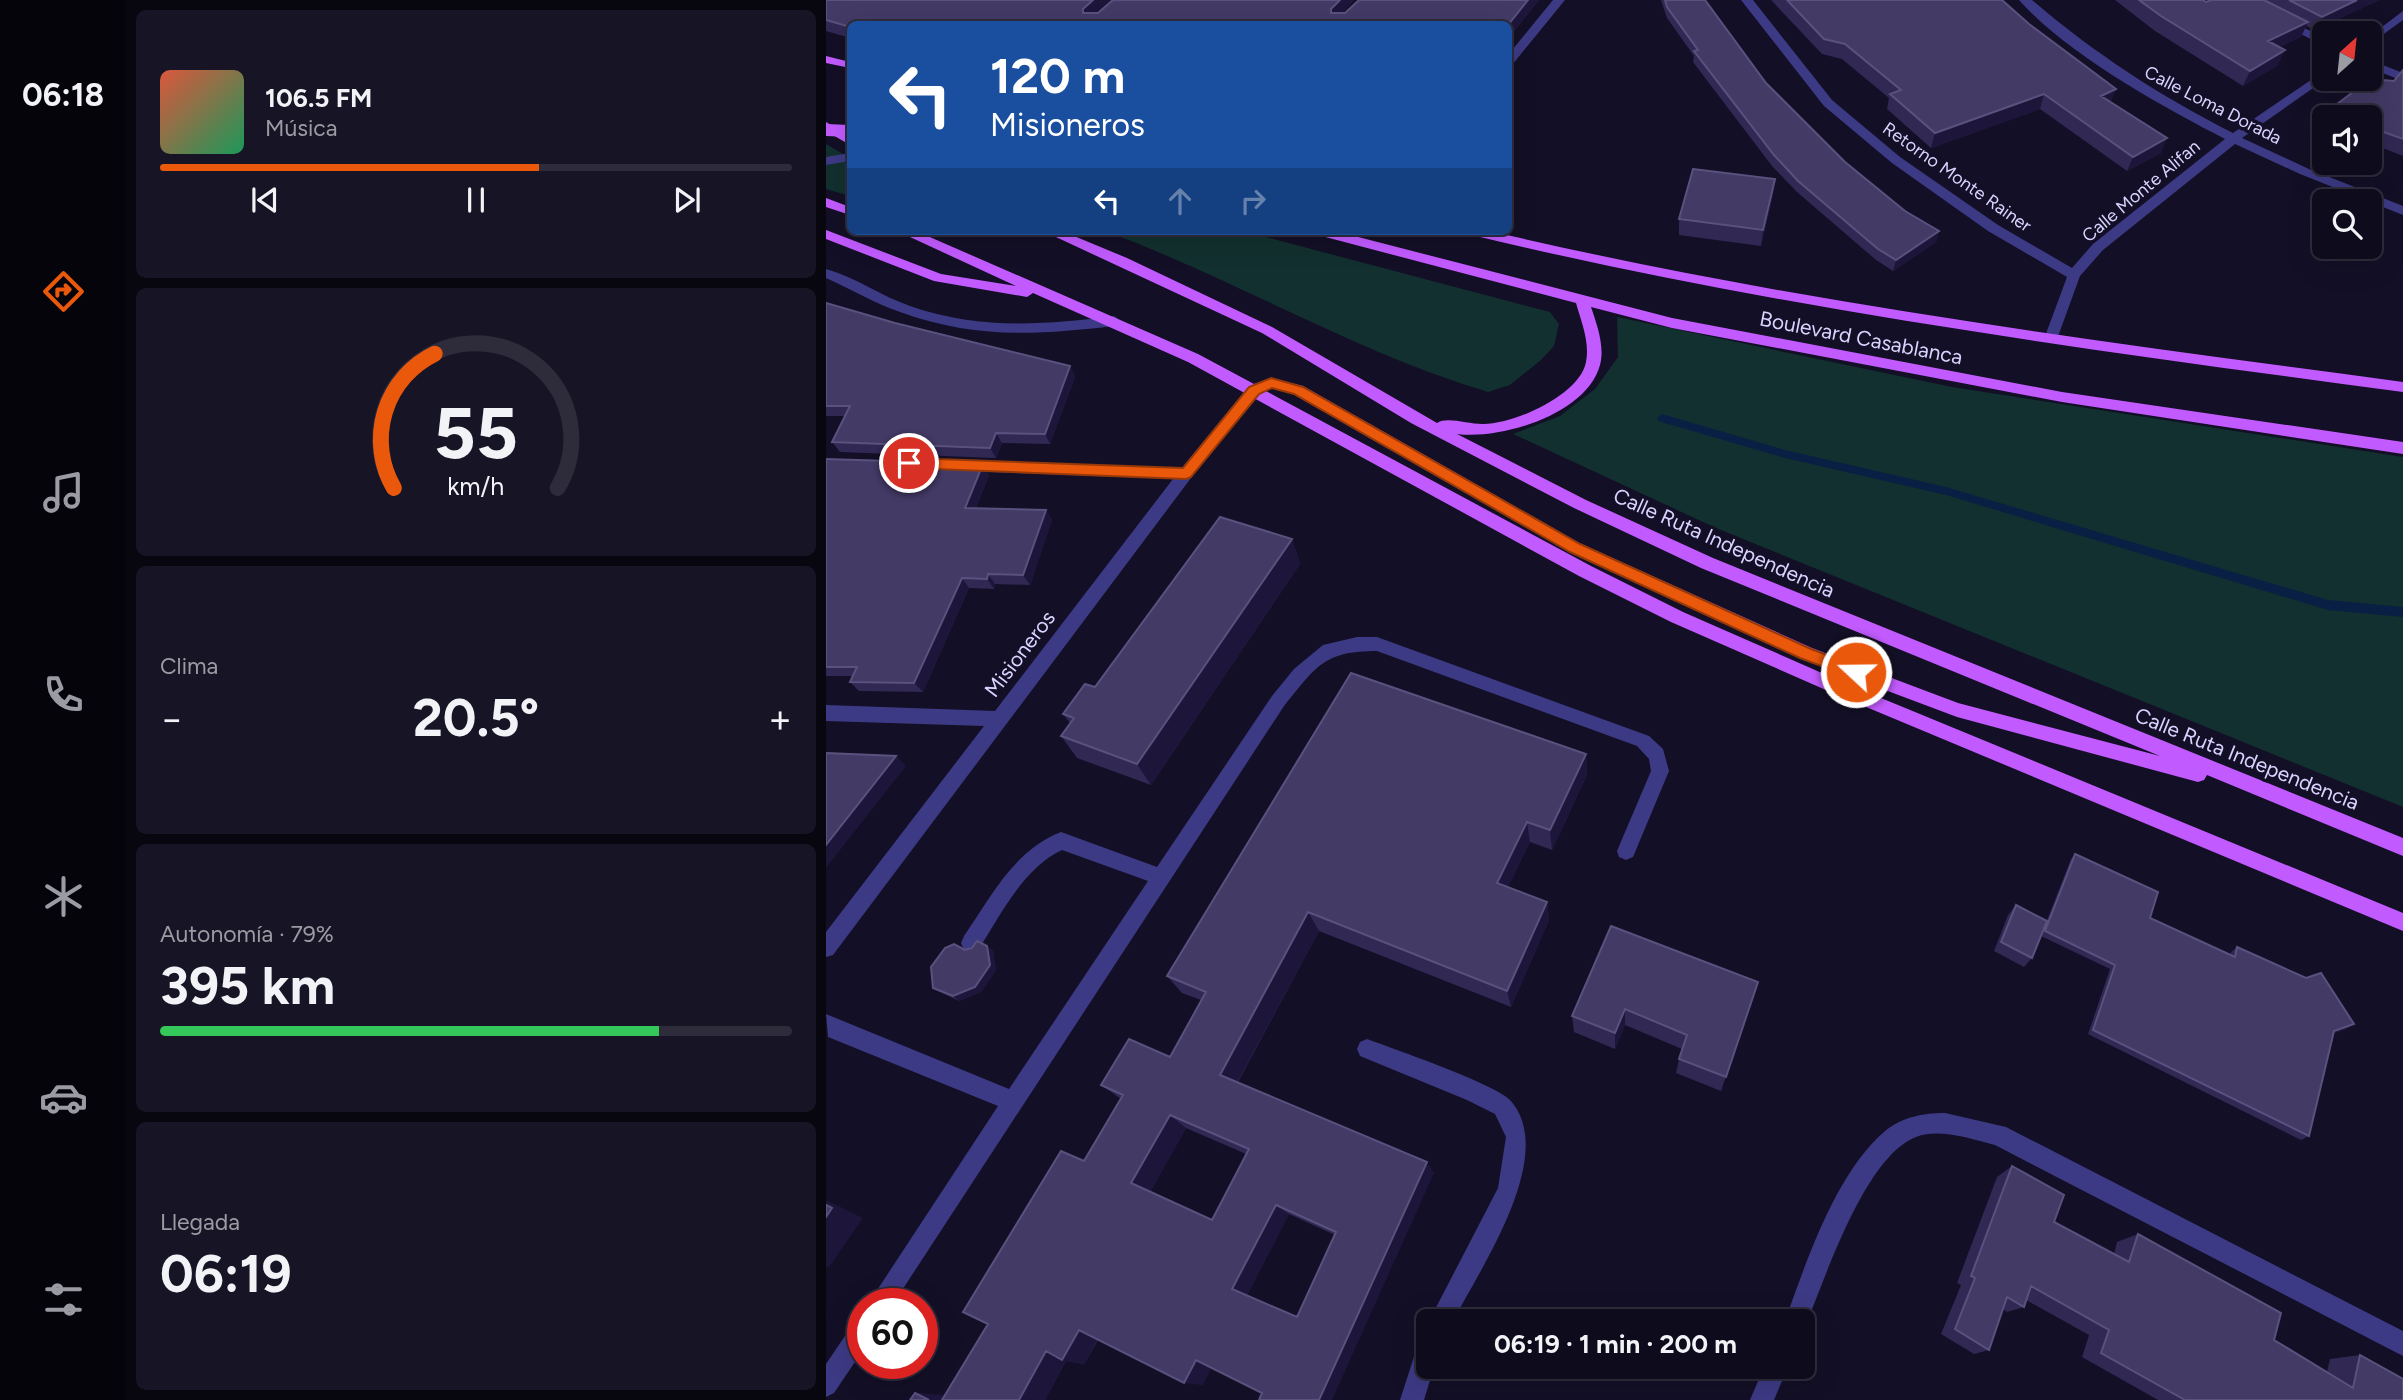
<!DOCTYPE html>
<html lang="es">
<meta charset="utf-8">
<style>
:root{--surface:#0e0b1c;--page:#171425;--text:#f1f3f6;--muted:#9b9ba3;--line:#2e2b3b;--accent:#ea580c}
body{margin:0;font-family:Figtree,sans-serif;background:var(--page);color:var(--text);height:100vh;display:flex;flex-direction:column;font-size:26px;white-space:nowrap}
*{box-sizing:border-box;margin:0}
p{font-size:23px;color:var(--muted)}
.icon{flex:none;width:38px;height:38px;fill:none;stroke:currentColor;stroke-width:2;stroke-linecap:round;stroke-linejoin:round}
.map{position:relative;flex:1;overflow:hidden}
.details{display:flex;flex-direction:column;gap:10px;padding:10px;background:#08060f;width:700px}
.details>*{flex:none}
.guide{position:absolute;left:21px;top:21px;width:665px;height:214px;border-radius:10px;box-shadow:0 7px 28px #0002,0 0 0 2px var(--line);background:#1a4fa0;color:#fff;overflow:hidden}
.needle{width:46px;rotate:27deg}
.buttons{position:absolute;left:1486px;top:21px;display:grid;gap:14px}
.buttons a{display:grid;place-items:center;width:70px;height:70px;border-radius:10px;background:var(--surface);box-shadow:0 7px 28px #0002,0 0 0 2px var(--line);font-size:35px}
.speed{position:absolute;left:21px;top:1288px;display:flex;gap:14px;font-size:35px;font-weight:700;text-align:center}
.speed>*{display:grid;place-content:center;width:91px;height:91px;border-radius:50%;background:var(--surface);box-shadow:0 7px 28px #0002,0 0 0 2px var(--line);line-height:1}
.speed .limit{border:10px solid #d22;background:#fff;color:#111}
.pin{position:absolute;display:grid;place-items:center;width:60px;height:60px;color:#fff;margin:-30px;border:4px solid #fff;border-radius:50%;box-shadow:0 2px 7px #0007}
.me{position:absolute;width:77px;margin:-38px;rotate:291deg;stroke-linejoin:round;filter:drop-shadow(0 0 5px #0008)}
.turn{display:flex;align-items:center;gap:24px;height:147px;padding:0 28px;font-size:32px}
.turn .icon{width:91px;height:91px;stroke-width:2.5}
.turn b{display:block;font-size:49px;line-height:60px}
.lanes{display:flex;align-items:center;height:66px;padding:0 28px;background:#0003;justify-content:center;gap:35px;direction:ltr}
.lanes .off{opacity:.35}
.big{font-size:52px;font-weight:700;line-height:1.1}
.details .widget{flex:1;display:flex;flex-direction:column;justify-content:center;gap:10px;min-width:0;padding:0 24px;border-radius:10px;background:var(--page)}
.details .dial{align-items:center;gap:0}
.dial svg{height:182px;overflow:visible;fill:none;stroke:var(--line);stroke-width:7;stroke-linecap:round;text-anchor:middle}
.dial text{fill:var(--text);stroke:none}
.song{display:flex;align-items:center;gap:21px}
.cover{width:84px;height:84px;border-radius:10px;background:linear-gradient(135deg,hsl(10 70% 55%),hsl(150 70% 35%))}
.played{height:7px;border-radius:4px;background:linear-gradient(90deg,var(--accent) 60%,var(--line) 60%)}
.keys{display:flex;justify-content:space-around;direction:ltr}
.heat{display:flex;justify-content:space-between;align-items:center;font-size:38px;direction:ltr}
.charge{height:10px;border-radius:5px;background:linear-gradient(90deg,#34c759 79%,var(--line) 0)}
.trip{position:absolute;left:590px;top:1309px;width:399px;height:70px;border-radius:10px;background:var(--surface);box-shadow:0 7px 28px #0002,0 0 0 2px var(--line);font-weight:700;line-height:70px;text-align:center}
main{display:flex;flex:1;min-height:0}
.dock{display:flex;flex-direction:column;width:126px;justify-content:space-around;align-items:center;background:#06040b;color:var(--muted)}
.dock .icon{width:49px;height:49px}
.dock .on{color:var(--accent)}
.dock b{font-size:32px;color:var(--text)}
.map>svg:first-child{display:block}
.green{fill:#12302f}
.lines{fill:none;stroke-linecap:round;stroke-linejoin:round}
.stream{fill:#0a1f44;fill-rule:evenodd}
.minor{fill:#3d3a85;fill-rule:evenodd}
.major{fill:#c25bff;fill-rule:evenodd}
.major-bridge{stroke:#c25bff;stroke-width:12}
.wall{fill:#312854;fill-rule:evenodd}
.shaded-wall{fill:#1d163a}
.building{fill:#433a66;stroke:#5a527e;stroke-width:2;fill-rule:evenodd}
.route{fill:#ea580c;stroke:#983908;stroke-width:2}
.labels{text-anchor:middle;stroke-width:7;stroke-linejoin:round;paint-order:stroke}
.far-street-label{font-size:18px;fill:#d9d4ff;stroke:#130f26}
.street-label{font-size:21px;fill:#d9d4ff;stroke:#130f26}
</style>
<main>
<nav class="dock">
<b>06:18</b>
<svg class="icon on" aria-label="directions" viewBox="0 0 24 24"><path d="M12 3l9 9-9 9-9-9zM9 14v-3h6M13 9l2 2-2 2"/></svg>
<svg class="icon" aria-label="music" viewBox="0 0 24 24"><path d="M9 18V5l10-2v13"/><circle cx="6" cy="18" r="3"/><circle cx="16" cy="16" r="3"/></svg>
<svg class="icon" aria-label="phone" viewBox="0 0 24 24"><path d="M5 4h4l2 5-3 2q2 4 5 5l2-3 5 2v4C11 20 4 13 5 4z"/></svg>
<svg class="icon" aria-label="climate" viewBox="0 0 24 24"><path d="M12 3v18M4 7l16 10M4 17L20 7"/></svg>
<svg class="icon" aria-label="car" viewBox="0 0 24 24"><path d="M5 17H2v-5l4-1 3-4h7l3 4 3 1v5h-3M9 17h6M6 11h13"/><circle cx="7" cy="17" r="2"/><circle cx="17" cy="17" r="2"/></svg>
<svg class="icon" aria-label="filters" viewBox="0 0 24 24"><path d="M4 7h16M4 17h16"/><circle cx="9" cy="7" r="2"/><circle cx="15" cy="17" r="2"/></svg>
</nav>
<section class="details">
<div class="widget">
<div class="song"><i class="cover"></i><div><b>106.5 FM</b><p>Música</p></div></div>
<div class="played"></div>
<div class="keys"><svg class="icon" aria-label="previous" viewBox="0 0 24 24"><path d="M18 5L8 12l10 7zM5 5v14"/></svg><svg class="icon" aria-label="pause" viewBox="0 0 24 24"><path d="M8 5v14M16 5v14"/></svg><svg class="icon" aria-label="next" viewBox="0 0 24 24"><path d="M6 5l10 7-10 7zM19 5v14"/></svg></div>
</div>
<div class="widget dial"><svg viewBox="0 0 100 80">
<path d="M14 69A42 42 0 1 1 86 69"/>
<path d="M14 69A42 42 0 0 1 32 10" stroke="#ea580c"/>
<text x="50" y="56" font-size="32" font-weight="700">55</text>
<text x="50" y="72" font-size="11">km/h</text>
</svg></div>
<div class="widget"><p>Clima</p>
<div class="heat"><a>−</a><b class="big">20.5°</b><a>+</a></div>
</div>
<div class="widget"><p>Autonomía · 79%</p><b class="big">395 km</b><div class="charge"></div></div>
<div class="widget"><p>Llegada</p><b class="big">06:19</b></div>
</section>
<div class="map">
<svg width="1577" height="1400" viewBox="0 0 1577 1400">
<rect width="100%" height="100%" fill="#130f26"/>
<path class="green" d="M0,144L24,158V196L0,189Z
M279,231H417L724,312L733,324L728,346L715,360L684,385L662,392C529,352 409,279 279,231Z
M791,317L1126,387L1577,457V807L890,528L687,434L734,416L769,389L792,357Z"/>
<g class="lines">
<path class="stream" d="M836,414L959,450L1120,487L1502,600L1577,607V617L1502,610L1120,495L959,458L832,421L831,418Z"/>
<path class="minor" d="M727,0H739L686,65L682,66V55Z
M915,0H927L1006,100L1074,157L1172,225L1246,268L1267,244L1399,139C1335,106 1241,54 1193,0H1206C1268,53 1334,96 1407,133L1498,71V79H1500L1416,138L1483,169L1577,206V215L1474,174L1409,144L1277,250L1254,276L1230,342H1220L1218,339L1241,277L1162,231L1066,163L998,106Z
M1410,0H1424L1498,38V46Z
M1577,11V20L1544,44V36Z
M1544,60L1577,73V81L1544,68Z
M24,153V161L0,165V157Z
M0,269C29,277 55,296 84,306C152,330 218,325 288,316L295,321L288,326C211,335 148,339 74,312C48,303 25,289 0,278Z
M428,385L433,386L435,390L433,394L365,478L7,955L0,957V932L158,726L0,721V705L169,711L347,479L136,471L128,465L131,461L356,468L423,386Z
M531,637H551L823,736L837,749L843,771L807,857L800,860L793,857L791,851L825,771L823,759L811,746L551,651C497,651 490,667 458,706L67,1304H42L172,1106L2,1037L0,1014L183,1089L322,881L236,850C197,868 175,915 152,950L145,952L138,950L135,943L138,936C165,897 188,850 235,832L331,867L446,696L468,669L497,645Z
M541,1039C568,1049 669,1084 684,1100C733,1154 654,1269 627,1321H603L672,1188L680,1137L669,1114L641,1100L534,1056L531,1049L534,1042Z
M1119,1113L1180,1127L1577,1331V1356L1169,1145C1145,1139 1114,1128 1090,1137C1038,1157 999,1280 978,1329L976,1321H959C980,1262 1010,1173 1058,1132C1075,1117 1097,1113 1119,1113Z
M37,1317V1350L8,1393L0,1397V1364L29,1321Z
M602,1334V1367H608L598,1400H574L594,1338Z
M938,1367H962L948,1400H924Z"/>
<path class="major" d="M0,56L24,62V68L0,63Z
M0,122L24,136V145L0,131Z
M0,198L24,207V215L0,207Z
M0,230L115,274L190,286L71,231H90L372,354L428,384L445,378L477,386L755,544L986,648L1132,703L1334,756L875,568L748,508L585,423L436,333L217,231H236L301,258L446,327L611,423C621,416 645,425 658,424C688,424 754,395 760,362C764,342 755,321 750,303L488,234L486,231H509L846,318L1236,392L1577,442V454L1236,402L846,328L765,307C771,325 779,346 774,365C761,414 675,440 631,434L760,500L887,558L1577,838V856L1381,775L1378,780L1372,782L1131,717L974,658L743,552L467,394L446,388L440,391L765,566L857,612L1021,684L1577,913V931L1009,694L845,622L753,576L362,362L207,293L201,297L108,281L0,239Z
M639,231H664C965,302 1271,341 1577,382V392C1264,350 953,309 646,235Z"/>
<path class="major-bridge" d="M0,130L24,131"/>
</g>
<path class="wall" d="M0,0H285L271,13L528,0L516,13H519L533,0H713L682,39V24H24V38L0,31Z
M835,0H879L940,83L1019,162L1079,211L1113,231L1110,242L1067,271L1050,260L971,192L946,166L867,62L868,56L841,18Z
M945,0H1176L1285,102L1335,153L1301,171L1214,109L1105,148L1061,109L1063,98L1016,59L996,54Z
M1289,0H1377L1380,2L1385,0H1553L1489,30L1480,26L1475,37L1453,47L1452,65L1417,86L1329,31Z
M1577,70V156L1544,143V117H1499L1502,111L1568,81Z
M947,195L935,246L853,235V219Z
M0,303L69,323L244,366L249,377L224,444L176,443L170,458L14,452L6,442L19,416H0Z
M0,459L157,464L163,475L150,508L220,510L226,520L204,585L169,584L168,589L143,588L97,692L33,691L24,682L27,676H0Z
M466,539L474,564L325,785L251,758L235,736L244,723L237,714L269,687Z
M760,754L761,775L726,850L704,842L682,887L721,902L723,920L685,1007L493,931L412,1082L608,1173L436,1393L385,1368L376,1385L272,1340L258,1364L240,1361L219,1400H84L89,1393L119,1396L295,1099L275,1085L344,1057L375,1000L356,993L341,976ZM360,1128L420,1154L386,1220L324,1192ZM463,1214L509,1235L471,1317L421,1295Z
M1249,854L1324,918L1405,955V952L1411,947L1521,1029L1508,1033L1483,1136L1475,1140L1262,1034L1284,969L1215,936L1206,958L1198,967L1168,951L1182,915L1190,905L1221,920L1245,859Z
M161,946L167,951L170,970L155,992L133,1001L114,992L107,988Z
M932,982L895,1091L850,1073L853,1059L856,1049L799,1025L789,1049L748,1032L746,1016Z
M1186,1166L1228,1222L1288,1254L1291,1242L1312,1234L1448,1340L1501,1372L1504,1359L1534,1355L1577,1400H1332L1256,1357L1263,1335L1200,1300L1198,1307L1181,1312L1177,1309L1163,1350L1148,1354L1115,1334L1135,1285L1131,1283L1171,1177Z"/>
<path class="shaded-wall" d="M267,0H285L262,22L257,13V9Z
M514,0H528L507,22L505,9Z
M702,0H713L682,39V25Z
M1531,0H1553L1489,30L1496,17Z
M1482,22L1475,37L1435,55L1442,41Z
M1459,50L1452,65L1417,86L1424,71Z
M1290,89L1284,104L1275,96Z
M1218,94L1214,109L1105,148L1109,133Z
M1341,138L1335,153L1301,171L1307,157Z
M949,179L947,195L935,246L937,230Z
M1113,231L1110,242L1067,271L1070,260Z
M244,366L249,377L224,444L219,434Z
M170,433L176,443L170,458L164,448Z
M157,464L163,475L146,518L139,508Z
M220,510L226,520L204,585L197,575Z
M466,539L474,564L325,785L311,764Z
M162,574L169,584L168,589L161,579Z
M136,578L143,588L97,692L88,683Z
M760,754L761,775L726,850L724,830Z
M70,756L80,766L0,868V845Z
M701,822L704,842L675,902L671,883Z
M721,902L723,920L685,1007L681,991Z
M482,912L493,931L408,1088L394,1075Z
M161,946L167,951L170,970L155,992L133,1001L127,996Z
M799,1009V1025L789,1049V1033Z
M1528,1024L1521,1029L1501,1035L1508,1031Z
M344,1115L360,1128L324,1193L305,1183Z
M601,1162L608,1173L506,1400H493Z
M0,1200L37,1218L3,1267H0Z
M450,1205L463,1214L421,1295L406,1289Z
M253,1330L274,1335L258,1364L240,1361L219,1400H193L220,1351Z
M370,1360L387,1364L376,1385L358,1383Z
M89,1393L117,1395L128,1400H103Z"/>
<path class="building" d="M0,0H267L257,9V13H272L287,0H514L505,9V13H519L533,0H702L682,25L24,24V27L0,20Z
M839,0H879L940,83L1019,162L1079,211L1113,231L1070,260L1052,249L972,181L948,155L868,51L872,50L841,7Z
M961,0H1176L1203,24L1290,89L1275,96L1341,138L1307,157L1218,94L1109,133L1064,94L1075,90L1019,44L998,39Z
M1313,0H1377L1380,2L1385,0H1438L1482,22L1442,41L1459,50L1424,71L1335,16Z
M1463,0H1531L1496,17Z
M1577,70V139L1544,127V117H1519L1502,111L1544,79L1568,81Z
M867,169L949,179L937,230L853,219Z
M0,303L69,323L244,366L219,434L170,433L164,448L6,442L24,406H0Z
M0,459L157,464L139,508L220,510L197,575L162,574L161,579L136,578L88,683L24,682L31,667H0Z
M394,517L466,539L311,764L235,736L248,718L237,714L259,684L269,687Z
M525,673L760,754L724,830L701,822L671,883L721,902L681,991L482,912L394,1075L601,1162L493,1400H433L436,1393L370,1360L358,1383L253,1330L236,1360L220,1351L193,1400H116L162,1324L137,1312L235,1151L258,1161L297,1095L275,1085L303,1039L344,1057L380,992L341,976ZM344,1115L423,1149L386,1220L305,1183ZM450,1205L510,1232L471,1317L406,1289Z
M0,753L70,756L0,845Z
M1249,854L1332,892L1324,918L1409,957L1411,947L1480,978L1495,973L1528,1024L1508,1031L1483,1136L1267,1030L1289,965L1219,931Z
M1190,905L1221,921L1206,958L1175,942Z
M785,926L932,982L900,1077L853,1059L861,1035L799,1009L789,1033L746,1016Z
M151,941L161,946L164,965L149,987L127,996L107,988L105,967L119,948L128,944L139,950L146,948Z
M1186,1166L1238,1195L1228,1222L1303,1262L1312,1234L1455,1313L1448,1340L1527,1388L1534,1355L1577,1379V1400H1359L1275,1353L1283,1330L1205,1286L1198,1307L1181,1297L1163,1350L1129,1329L1149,1278L1145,1276Z
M0,1205L6,1208L0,1217Z
M89,1393L103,1400H84Z"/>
<path class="route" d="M445,378L477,387L754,544L985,649L1036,668L1038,672L1036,677L1030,679L974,658L744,552L468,394L446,388L433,394L365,477L360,479L83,468L76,463L83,458L357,468L423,387Z"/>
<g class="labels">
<g class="far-street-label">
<text transform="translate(1387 105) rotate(27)" y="6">Calle Loma Dorada</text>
<text transform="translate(1131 177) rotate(35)" y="6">Retorno Monte Rainer</text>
<text transform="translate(1315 191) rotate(-40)" y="6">Calle Monte Alifan</text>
</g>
<g class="street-label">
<text transform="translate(1035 338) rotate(11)" y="7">Boulevard Casablanca</text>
<text transform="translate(898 543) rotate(24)" y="7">Calle Ruta Independencia</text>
<text transform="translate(194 654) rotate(-53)" y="7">Misioneros</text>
<text transform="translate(1421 759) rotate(22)" y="7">Calle Ruta Independencia</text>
</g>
</g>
</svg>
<div class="buttons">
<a><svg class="needle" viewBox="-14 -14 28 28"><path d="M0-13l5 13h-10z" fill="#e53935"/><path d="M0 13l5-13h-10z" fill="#9b9ba3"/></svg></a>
<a><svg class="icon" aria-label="sound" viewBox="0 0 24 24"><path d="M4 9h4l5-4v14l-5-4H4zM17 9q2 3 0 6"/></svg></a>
<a><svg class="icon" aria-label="search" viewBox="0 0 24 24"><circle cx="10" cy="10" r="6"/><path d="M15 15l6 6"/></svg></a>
</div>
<div class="speed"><div class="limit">60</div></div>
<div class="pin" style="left:83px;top:463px;background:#d93025"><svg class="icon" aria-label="arrive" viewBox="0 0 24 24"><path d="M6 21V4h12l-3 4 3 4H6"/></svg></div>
<svg class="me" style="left:1030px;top:672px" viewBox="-20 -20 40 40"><circle r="17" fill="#ea580c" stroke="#fff" stroke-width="3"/><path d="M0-11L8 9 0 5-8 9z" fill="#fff"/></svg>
<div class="trip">06:19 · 1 min · 200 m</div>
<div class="guide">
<div class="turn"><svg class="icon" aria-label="left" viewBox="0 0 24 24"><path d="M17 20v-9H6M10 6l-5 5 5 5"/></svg><div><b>120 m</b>Misioneros</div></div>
<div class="lanes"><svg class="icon" aria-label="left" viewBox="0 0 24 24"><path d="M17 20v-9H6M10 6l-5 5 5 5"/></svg><svg class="icon off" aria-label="ahead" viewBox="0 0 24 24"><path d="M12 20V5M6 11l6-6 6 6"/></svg><svg class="icon off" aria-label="right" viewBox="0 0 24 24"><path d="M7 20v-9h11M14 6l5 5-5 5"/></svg></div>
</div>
</div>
</main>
